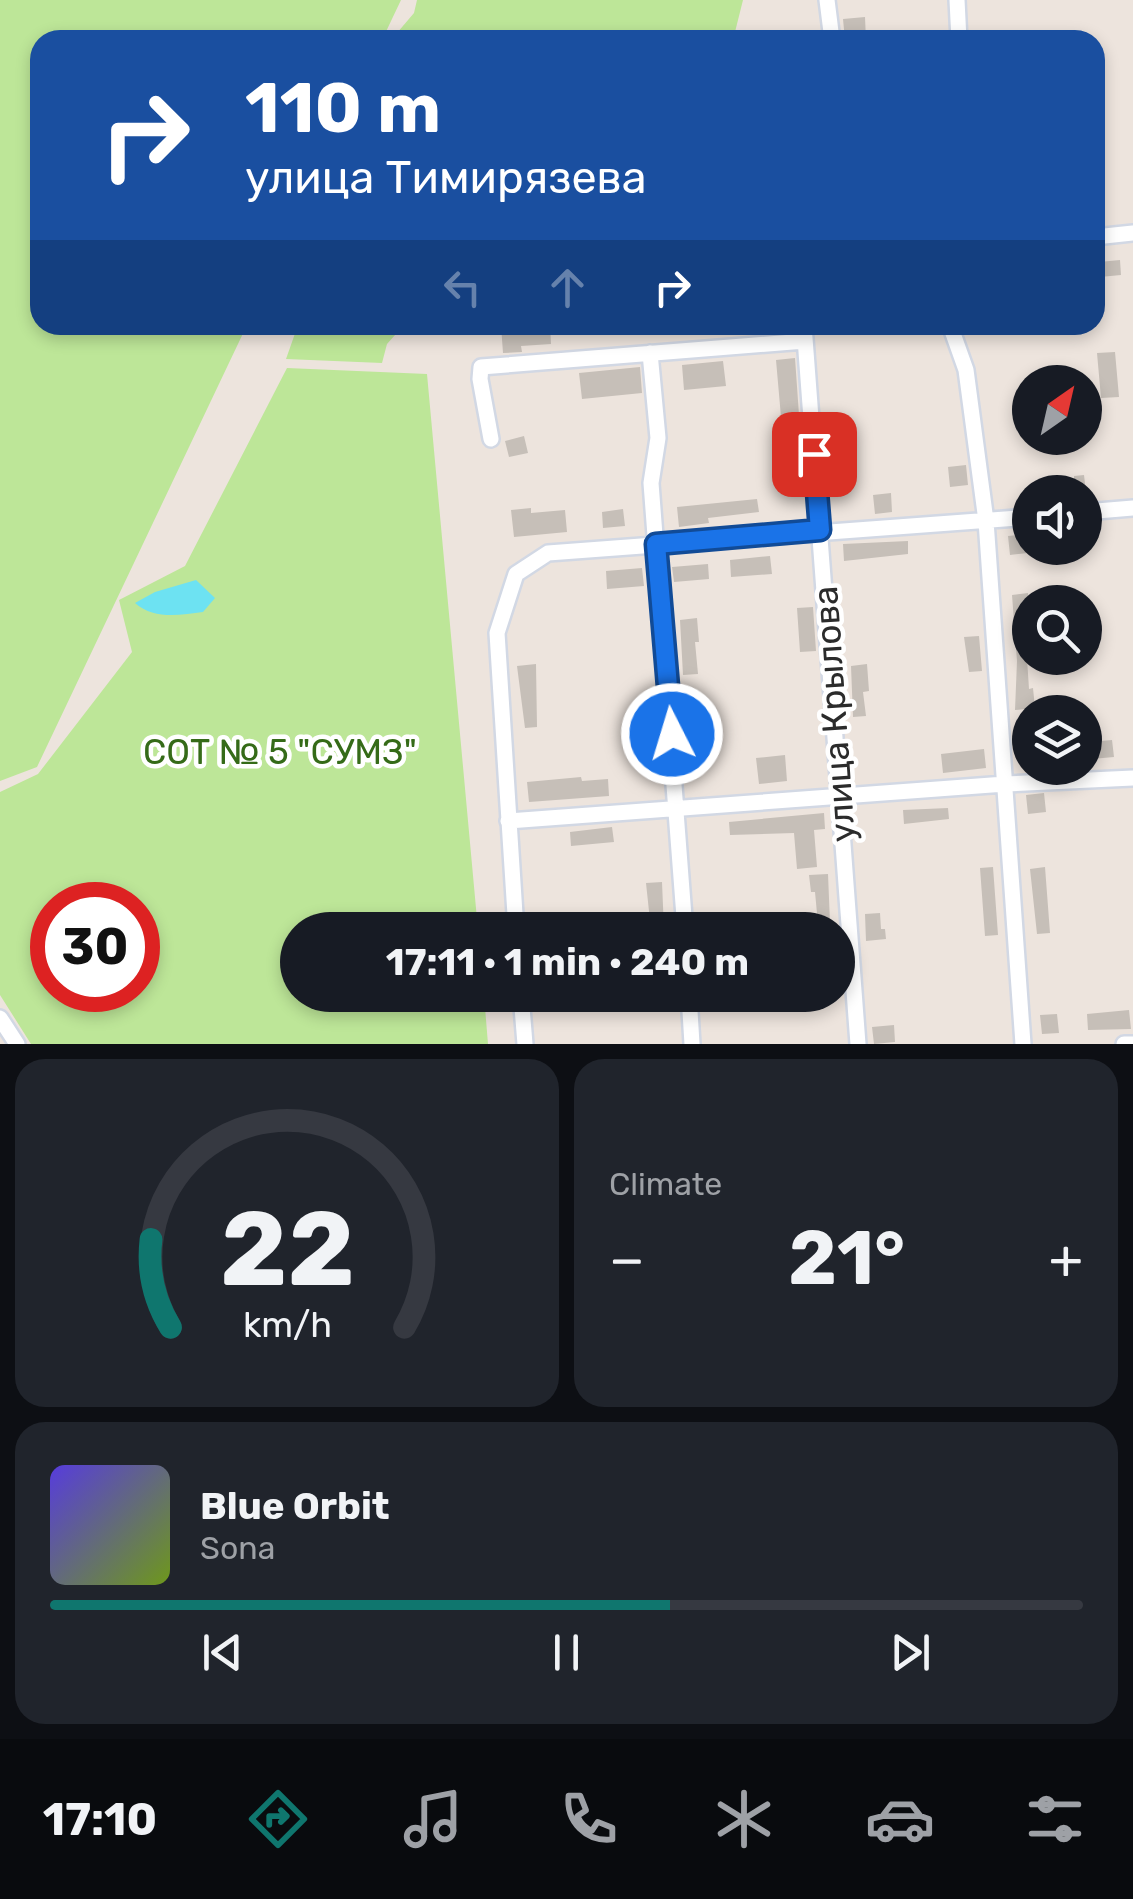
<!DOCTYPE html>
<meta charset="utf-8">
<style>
:root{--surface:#171b24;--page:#20242c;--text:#f1f3f6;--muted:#9ea1a6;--line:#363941;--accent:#0f766e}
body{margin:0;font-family:Rubik,sans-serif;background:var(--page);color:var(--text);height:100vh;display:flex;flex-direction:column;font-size:38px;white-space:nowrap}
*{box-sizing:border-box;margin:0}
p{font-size:32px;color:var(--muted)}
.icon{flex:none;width:55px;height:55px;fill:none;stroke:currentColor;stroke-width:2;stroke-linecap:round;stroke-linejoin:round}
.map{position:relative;height:1044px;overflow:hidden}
.sheet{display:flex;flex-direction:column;gap:15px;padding:15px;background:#0d0f14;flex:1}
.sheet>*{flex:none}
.hud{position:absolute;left:30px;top:30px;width:1075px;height:305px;border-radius:30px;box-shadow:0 5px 15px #0003;background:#1a4fa0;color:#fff;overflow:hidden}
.needle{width:65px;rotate:34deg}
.fabs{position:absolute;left:1012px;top:365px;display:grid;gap:20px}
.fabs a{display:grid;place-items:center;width:90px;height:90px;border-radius:50%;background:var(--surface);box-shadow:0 5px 15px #0003;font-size:50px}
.speed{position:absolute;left:30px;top:882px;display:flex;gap:20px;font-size:50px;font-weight:700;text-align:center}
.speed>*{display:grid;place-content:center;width:130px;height:130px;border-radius:50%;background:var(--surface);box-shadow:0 5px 15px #0003;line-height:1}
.speed .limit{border:15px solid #d22;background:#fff;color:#111}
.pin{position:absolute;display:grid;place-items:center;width:85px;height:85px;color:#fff;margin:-42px;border-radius:20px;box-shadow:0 5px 15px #0006}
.me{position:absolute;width:110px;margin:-55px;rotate:355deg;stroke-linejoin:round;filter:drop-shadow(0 0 8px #0008)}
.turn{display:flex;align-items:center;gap:35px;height:210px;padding:0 50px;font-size:45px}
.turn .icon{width:130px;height:130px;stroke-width:2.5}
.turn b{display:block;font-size:70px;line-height:85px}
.lanes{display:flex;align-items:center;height:95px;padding:0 50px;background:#0003;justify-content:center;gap:50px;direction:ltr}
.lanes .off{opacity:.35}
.big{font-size:75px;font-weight:700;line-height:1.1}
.sheet .tile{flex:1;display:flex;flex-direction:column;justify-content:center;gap:15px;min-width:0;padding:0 35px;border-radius:30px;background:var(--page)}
.sheet .dial{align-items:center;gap:0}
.dial svg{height:260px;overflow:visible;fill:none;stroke:var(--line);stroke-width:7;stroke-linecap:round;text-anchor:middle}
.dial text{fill:var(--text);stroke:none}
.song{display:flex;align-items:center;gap:30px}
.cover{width:120px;height:120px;border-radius:15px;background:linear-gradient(135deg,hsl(250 70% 55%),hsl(80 70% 35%))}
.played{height:10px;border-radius:5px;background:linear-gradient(90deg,var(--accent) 60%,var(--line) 60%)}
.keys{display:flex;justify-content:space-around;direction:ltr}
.heat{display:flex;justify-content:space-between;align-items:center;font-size:55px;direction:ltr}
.sheet .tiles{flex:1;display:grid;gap:15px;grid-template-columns:1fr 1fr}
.tile:last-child{grid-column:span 2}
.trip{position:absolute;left:280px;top:912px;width:575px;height:100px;border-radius:50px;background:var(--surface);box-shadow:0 5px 15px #0003;font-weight:700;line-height:100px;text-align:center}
.dock{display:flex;height:160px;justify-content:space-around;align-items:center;background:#090b0e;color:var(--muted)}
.dock .icon{width:70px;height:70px}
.dock .on{color:var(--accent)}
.dock b{font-size:45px;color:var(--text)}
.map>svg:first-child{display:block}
.green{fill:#bde698;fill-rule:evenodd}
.water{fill:#6de2f2}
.building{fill:#c6bfb8}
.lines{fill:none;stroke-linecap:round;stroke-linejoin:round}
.minor-casing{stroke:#d2d8e4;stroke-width:20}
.minor{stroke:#fff;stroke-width:15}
.route-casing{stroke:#114b97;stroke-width:25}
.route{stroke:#1a73e8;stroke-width:18}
.labels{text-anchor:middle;stroke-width:9;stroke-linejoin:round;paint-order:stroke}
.street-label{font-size:35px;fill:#2b2b2b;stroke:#fff}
.park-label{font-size:35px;fill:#356b18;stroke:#fff}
</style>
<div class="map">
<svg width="1133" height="1044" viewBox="0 0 1133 1044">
<rect width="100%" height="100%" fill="#ede4dd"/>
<path class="green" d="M0,0H401L382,40H40V325H247L37,767L0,781Z
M417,0H743L733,40H391L414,13Z
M298,325H404L387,344L382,363L286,359Z
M287,368L427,374L478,930H298V995H484L488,1044H31L0,995V792L38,774L132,652L119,600L185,566ZM52,905H138V990H52Z"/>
<path class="water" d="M196,580L215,598L203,612C180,615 154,620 135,603L155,592Z"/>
<path class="building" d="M865,17L866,40H845L843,19Z
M1120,260L1121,275L1100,277L1099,262Z
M501,325H550L551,344L521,346L522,352L503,353Z
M1115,352L1119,397L1101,398L1097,353Z
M795,358L799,415L781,417L776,360Z
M723,361L726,386L684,390L682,365Z
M640,367L642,393L582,399L579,373Z
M524,436L528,453L509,457L505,441Z
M966,465L968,485L950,487L948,467Z
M1084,475L1086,492H1050L1049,481L1074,479V476Z
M891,493L892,512L875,514L873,495Z
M757,499L759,512L708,518L709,523L679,527L677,507Z
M531,508V513L565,510L567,532L514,537L511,510Z
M623,509L625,526L603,528L602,512Z
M1026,534L1028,553L1010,555L1008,536Z
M908,541V554L844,561L843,544Z
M770,556L772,574L731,577L730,560Z
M708,564L709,579L674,582L672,567Z
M642,568L644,586L607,589L606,571Z
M1028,593L1030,613H1024L1029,689L1033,688L1035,708L1015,710L1017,661L1012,595Z
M813,607L816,651L800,652L797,608Z
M697,618L699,642H695L698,674L683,675L680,620Z
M979,636L982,671L969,672L964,637Z
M536,664L537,727L525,728L517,666Z
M867,664L869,691L863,692L866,716L853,717L851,666Z
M1112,740L1114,757L1092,759L1090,742Z
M984,749L986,768L943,773L941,754Z
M785,755L787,781L759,784L756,758Z
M581,777L582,781L608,779L609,796L529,802L527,782Z
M1044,793L1046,812L1028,814L1026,795Z
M948,808L949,819L904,824L903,810Z
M824,813L825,829L814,830L817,867L797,869L794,833L730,835L729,822Z
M612,827L614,842L571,846L570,832Z
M993,867L998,935L985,936L980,868Z
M1045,867L1050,933L1037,934L1030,869Z
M828,874L830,923L818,924L815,892H811L809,875Z
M662,882L664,930H651L646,883Z
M880,913L881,929H885L886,939L866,941L865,914Z
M1129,1010L1131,1029L1088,1030L1087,1014Z
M1057,1014L1059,1033L1042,1034L1040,1015Z
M894,1025L895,1042L874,1044L872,1027Z"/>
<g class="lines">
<g class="minor-casing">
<path id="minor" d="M827,0L832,40
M957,0L959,40
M1095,237L1133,233
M804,325L858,1044
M950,325L966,370L986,521L1023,1044
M650,353L658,438L651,483L685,930
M491,439L480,379L481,367L805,341
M1085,512L1133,508
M508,821L1005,784L1133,778
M516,930L497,633L516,574L548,553L1030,517
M521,995L525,1044
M689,995L692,1044
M0,1018L17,1044
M1124,1044H1133"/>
</g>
<use href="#minor" class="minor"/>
</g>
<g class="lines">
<g class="route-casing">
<path id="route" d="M672,734L656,544L820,530L814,454"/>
</g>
<use href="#route" class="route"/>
</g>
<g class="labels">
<g class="street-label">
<text transform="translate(834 714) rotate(-94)" y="12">улица Крылова</text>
</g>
<g class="park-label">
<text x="280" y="764">СОТ № 5 "СУМЗ"</text>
</g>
</g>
</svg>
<div class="fabs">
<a><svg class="needle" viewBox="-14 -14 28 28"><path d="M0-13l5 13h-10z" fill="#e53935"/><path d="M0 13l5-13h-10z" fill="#9ea1a6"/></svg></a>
<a><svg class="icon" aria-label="sound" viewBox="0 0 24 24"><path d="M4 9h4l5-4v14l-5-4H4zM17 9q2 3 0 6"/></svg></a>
<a><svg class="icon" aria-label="search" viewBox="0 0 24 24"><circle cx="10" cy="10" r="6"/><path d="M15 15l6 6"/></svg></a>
<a><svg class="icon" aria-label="layers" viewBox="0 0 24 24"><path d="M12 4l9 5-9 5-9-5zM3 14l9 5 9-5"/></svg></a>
</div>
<div class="speed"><div class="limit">30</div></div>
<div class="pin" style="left:814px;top:454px;background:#d93025"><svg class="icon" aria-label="arrive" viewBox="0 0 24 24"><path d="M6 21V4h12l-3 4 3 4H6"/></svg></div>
<svg class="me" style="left:672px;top:734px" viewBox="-20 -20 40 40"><circle r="17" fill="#1a73e8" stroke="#fff" stroke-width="3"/><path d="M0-11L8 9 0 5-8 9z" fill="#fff"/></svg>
<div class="trip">17:11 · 1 min · 240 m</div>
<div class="hud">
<div class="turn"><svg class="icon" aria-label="right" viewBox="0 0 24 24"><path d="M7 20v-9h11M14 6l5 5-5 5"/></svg><div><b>110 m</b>улица Тимирязева</div></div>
<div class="lanes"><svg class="icon off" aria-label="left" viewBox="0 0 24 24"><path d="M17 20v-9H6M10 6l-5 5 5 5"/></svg><svg class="icon off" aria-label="ahead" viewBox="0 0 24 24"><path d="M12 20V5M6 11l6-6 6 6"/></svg><svg class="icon" aria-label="right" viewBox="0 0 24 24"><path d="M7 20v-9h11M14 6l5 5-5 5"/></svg></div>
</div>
</div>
<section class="sheet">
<div class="tiles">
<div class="tile dial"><svg viewBox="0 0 100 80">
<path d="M14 69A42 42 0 1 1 86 69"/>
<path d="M14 69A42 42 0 0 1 8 42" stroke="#0f766e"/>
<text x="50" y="56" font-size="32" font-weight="700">22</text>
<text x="50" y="72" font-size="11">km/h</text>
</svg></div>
<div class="tile"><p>Climate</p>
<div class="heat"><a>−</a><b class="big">21°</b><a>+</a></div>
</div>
<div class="tile">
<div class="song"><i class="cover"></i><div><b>Blue Orbit</b><p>Sona</p></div></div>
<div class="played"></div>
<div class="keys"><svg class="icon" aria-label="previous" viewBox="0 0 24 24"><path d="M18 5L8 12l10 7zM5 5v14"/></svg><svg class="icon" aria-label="pause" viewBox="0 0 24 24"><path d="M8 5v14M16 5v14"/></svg><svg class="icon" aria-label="next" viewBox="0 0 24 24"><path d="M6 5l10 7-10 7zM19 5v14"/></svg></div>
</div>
</div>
</section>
<nav class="dock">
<b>17:10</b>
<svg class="icon on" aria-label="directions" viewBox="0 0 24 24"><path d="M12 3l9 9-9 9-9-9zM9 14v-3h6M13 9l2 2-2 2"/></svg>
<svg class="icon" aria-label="music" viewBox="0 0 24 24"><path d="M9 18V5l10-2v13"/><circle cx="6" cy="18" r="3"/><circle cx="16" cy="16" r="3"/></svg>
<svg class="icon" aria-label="phone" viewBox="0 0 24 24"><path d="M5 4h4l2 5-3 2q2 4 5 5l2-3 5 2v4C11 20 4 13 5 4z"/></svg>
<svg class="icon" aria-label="climate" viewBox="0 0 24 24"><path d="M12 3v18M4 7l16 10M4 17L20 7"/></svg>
<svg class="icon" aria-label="car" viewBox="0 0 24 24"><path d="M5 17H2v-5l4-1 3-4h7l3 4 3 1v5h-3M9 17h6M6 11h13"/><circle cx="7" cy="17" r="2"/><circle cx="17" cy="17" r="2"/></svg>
<svg class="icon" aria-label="filters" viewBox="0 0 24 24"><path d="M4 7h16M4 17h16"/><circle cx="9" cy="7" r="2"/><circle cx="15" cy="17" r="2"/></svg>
</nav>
